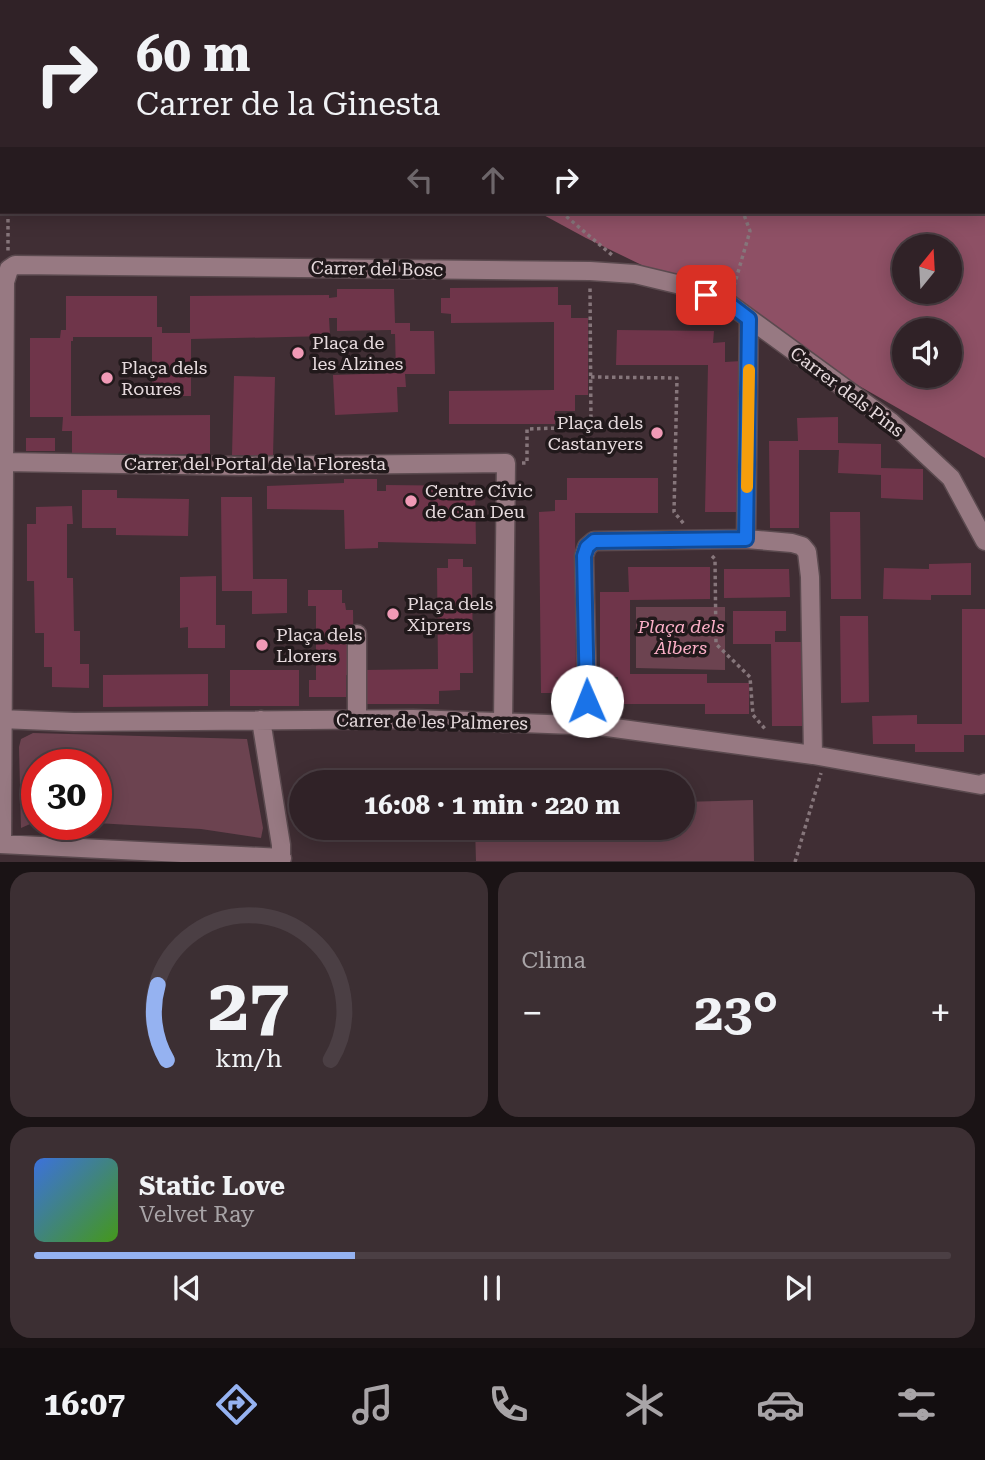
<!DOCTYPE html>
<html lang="es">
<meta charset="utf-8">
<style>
:root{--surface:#302227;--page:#3c2f33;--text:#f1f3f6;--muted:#a8a4a7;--line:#4b3f44;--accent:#95b2f1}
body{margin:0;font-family:"Roboto Serif",serif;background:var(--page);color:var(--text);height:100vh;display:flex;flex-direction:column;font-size:26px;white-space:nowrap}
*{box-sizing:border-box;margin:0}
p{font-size:23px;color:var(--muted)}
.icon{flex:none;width:38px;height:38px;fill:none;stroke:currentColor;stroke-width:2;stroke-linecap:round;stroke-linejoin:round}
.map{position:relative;height:862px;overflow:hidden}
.details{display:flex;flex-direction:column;gap:10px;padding:10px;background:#1a1315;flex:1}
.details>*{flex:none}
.top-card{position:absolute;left:0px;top:0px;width:985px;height:214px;box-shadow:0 4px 18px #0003,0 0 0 2px var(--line);background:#302227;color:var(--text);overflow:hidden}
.needle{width:46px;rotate:18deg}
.controls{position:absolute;left:892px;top:234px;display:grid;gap:14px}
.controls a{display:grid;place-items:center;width:70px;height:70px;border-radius:50%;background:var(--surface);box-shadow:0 4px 18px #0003,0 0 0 2px var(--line);font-size:35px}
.speed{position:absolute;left:21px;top:749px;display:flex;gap:14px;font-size:35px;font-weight:700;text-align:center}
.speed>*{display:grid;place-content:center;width:91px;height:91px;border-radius:50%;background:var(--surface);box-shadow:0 4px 18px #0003,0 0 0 2px var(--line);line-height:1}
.speed .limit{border:10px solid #d22;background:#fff;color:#111}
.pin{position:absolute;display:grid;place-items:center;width:60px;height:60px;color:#fff;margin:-30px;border-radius:14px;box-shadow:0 4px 10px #0006}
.me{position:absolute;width:77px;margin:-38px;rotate:359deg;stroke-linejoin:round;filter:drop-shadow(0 0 5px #0008)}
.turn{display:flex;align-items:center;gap:24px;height:147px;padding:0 21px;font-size:32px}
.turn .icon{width:91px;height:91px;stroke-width:2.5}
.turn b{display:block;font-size:49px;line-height:60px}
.lanes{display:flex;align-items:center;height:66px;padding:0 21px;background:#0003;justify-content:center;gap:35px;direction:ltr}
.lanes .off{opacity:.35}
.big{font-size:52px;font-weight:700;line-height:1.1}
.details .card{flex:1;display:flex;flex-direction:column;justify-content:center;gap:10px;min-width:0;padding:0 24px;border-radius:21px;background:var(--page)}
.details .dial{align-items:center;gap:0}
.dial svg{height:182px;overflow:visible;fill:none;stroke:var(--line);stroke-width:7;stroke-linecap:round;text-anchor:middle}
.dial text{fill:var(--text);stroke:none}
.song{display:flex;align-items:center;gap:21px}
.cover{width:84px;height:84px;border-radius:10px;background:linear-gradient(135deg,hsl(220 70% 55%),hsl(100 70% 35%))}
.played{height:7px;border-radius:4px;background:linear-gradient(90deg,var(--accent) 35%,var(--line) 35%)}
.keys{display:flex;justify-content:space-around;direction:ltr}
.heat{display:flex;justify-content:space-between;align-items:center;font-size:38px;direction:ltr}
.details .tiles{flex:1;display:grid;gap:10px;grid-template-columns:1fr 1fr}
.card:last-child{grid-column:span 2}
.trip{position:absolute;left:289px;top:770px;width:406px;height:70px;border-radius:35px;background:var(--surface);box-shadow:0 4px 18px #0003,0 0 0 2px var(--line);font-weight:700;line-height:70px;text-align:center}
.dock{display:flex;height:112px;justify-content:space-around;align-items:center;background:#130e10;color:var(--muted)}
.dock .icon{width:49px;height:49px}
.dock .active{color:var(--accent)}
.dock b{font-size:32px;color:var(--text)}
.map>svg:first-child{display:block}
.green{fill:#6c4350}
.forest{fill:#8e5065;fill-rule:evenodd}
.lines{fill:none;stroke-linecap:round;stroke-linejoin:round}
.stream{stroke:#3f0821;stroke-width:5}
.building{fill:#6f354a}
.minor-casing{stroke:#5b4a4f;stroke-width:21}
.path{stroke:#86767b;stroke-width:3.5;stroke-dasharray:3.5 3.5;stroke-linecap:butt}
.minor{stroke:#977982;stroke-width:18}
.route-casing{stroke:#114b97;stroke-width:18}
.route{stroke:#1a73e8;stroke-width:12}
.slow{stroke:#f59e0b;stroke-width:12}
.poi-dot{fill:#f09ab6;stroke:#21191b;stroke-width:2.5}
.labels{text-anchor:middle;stroke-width:7;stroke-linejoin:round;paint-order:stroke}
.street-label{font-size:18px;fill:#e6dadd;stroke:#21191b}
.poi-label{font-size:18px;fill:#e6dadd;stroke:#21191b;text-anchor:start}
.park-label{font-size:18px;font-style:italic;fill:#fbafc7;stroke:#21191b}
</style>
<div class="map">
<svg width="985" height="862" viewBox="0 0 985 862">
<rect width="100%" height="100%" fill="#402e34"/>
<path class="green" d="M636,607H725V670L636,668Z
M33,733L247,739L263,828L261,838L201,829L96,823V765H37V821L21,828L19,747L21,739Z
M753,800L754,861H476L475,828H682L683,802Z"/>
<path class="forest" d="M0,0H985V458L685,286L586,238L538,212H984V2H2L0,67ZM905,247H950V292H905ZM905,331H950V376H905Z"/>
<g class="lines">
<path class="stream" d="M829,0L831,2
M984,189L985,191"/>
</g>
<path class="building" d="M558,287V305H571V318H588V395H575V411H555V424H449V391L554,390V322L451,323V314L441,313V298H450V288Z
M337,289H394L395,323H410V331H434L435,374H405L406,387H397L398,412L335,415L333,375L396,373L395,334H391V330L337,331V318H329L330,336L191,339V396H152V337H73V341H71V416L210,415V454L72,455V431H62L63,417H30V338H60L61,330H66V296H157V327H162V333H190V296L329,295V298L337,297Z
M617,330L714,331L713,343L725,342V362L741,361V512H705L708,365H616Z
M234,376L275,377L273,456L232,455Z
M838,417V443L881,444V468L923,469V500L881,498V475L838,473L839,450H799V528H770L769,441H798L797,418Z
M26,438H55V451H26Z
M567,478H658V513H575L576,693H541L539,512L555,511V500H567Z
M344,479H377V491H386V485L475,486L476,544L378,542V548L345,549L344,510L267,509V486L344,483Z
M82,490H117V498L189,499L188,536L116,535V528H82Z
M221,497H252L253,579H287V613L252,614V591H222Z
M72,506L73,524H67V578H73L74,631H80V664H89V688L52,687V667H44V633H35L34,581H27V524H36V507Z
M830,512H860L861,599H831Z
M448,559H463V567H472L473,673H460V690L439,691V704H363V670L438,669L437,568H448Z
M971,563V595H931V600L883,599L884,568L929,569V564Z
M628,567H710V599L630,600V674H707V683H749V714H705V704H618V677H600V592H629Z
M724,569H789L790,597L724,598Z
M216,576V625H225V648H188V627L180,628V577Z
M308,590H342V603H345L346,610H353L354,675H346V697H309V680H316V606H308Z
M962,609H985V735H964V752H915V744H873L872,716L917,715V724H962Z
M733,611H786V631H775V642H802L803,726H772L771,644H733Z
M840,616H868L869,702L841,703Z
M230,670H299V706H230Z
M208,674V706L103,707V675Z"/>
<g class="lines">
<g class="minor-casing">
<path id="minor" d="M4,462L240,466L506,463L503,723
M746,539L749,319
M357,634V720
M0,719L74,722L413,719L600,726L813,755L981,785L985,783
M261,720L281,845V862
M588,725L584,556L587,547L594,541L746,539L792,543L802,546L807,552L810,577L813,755
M0,844L282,858
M2,844L5,282L9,269L15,265L590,271L635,274L685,286L728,303L891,422L951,478L985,541"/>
</g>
<path class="path" d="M176,0L179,2
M0,58L2,63
M8,212V252
M561,212L612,255
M734,286L750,231L743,212
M591,377L677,378L674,512L684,524
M522,463H527V429L591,427L590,286
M712,556L715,559L716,644L750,677L753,715L766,730
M795,862L821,773"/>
<use href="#minor" class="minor"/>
</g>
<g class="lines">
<g class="route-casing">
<path id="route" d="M587,701L584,556L587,547L594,541L746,539L749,319L728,303L706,295"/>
</g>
<use href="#route" class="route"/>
<path class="slow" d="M747,487L749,370"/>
</g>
<g class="poi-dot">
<circle cx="298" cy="353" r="7"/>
<circle cx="107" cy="378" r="7"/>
<circle cx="657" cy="433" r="7"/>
<circle cx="411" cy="501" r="7"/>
<circle cx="393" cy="614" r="7"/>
<circle cx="262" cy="645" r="7"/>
</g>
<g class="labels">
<g class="street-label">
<text transform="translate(377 269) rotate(1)" y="6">Carrer del Bosc</text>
<text transform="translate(847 392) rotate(37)" y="6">Carrer dels Pins</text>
<text x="255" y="470">Carrer del Portal de la Floresta</text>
<text transform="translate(432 722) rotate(1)" y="6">Carrer de les Palmeres</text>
</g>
<g class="poi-label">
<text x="312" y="349">Plaça de<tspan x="312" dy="21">les Alzines</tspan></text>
<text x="121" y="374">Plaça dels<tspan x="121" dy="21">Roures</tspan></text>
<text x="643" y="429" text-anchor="end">Plaça dels<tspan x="643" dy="21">Castanyers</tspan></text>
<text x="425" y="497">Centre Cívic<tspan x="425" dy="21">de Can Deu</tspan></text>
<text x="407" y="610">Plaça dels<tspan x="407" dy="21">Xiprers</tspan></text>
<text x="276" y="641">Plaça dels<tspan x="276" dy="21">Llorers</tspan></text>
</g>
<g class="park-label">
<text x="681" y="633">Plaça dels<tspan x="681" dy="21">Àlbers</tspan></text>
</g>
</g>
</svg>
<div class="controls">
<a><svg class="needle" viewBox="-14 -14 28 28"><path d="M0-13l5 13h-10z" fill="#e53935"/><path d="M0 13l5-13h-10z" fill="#a8a4a7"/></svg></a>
<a><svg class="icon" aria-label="sound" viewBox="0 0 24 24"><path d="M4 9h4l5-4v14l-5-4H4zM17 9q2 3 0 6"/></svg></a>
</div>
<div class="speed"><div class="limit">30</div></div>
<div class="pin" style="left:706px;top:295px;background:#d93025"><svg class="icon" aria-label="arrive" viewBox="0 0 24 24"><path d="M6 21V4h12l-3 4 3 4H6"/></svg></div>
<svg class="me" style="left:587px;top:701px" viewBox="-20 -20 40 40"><circle r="19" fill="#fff"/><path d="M0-13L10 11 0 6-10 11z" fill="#1a73e8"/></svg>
<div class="trip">16:08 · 1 min · 220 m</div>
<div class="top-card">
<div class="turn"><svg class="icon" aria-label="right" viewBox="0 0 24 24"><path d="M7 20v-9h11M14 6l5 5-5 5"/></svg><div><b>60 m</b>Carrer de la Ginesta</div></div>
<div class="lanes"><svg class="icon off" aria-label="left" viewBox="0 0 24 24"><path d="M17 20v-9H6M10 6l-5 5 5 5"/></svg><svg class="icon off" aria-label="ahead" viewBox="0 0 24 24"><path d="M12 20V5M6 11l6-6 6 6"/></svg><svg class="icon" aria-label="right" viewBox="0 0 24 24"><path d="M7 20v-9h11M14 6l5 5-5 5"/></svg></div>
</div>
</div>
<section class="details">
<div class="tiles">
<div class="card dial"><svg viewBox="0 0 100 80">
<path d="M14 69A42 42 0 1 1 86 69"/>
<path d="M14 69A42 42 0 0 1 10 36" stroke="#95b2f1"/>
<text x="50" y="56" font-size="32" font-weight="700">27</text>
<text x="50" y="72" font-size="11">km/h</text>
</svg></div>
<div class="card"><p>Clima</p>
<div class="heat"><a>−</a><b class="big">23°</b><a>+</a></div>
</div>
<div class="card">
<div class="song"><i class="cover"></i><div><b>Static Love</b><p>Velvet Ray</p></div></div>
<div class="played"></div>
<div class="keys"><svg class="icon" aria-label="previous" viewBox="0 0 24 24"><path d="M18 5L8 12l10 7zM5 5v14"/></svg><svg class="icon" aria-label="pause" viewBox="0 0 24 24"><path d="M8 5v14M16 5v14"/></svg><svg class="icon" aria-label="next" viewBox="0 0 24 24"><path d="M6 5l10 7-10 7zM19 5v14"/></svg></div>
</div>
</div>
</section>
<nav class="dock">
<b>16:07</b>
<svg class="icon active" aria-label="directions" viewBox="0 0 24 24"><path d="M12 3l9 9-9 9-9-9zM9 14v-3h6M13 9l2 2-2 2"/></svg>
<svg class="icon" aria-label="music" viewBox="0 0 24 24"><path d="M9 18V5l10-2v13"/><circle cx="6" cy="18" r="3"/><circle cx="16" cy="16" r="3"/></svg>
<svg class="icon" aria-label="phone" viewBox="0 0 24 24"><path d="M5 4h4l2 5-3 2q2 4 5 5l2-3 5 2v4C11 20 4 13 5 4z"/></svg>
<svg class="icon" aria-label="climate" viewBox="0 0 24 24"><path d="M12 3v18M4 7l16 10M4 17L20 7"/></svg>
<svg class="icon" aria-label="car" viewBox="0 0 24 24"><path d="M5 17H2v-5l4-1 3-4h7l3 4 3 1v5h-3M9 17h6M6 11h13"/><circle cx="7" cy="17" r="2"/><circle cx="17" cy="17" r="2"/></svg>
<svg class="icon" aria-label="filters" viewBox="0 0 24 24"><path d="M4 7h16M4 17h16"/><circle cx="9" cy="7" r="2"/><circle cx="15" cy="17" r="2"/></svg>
</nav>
